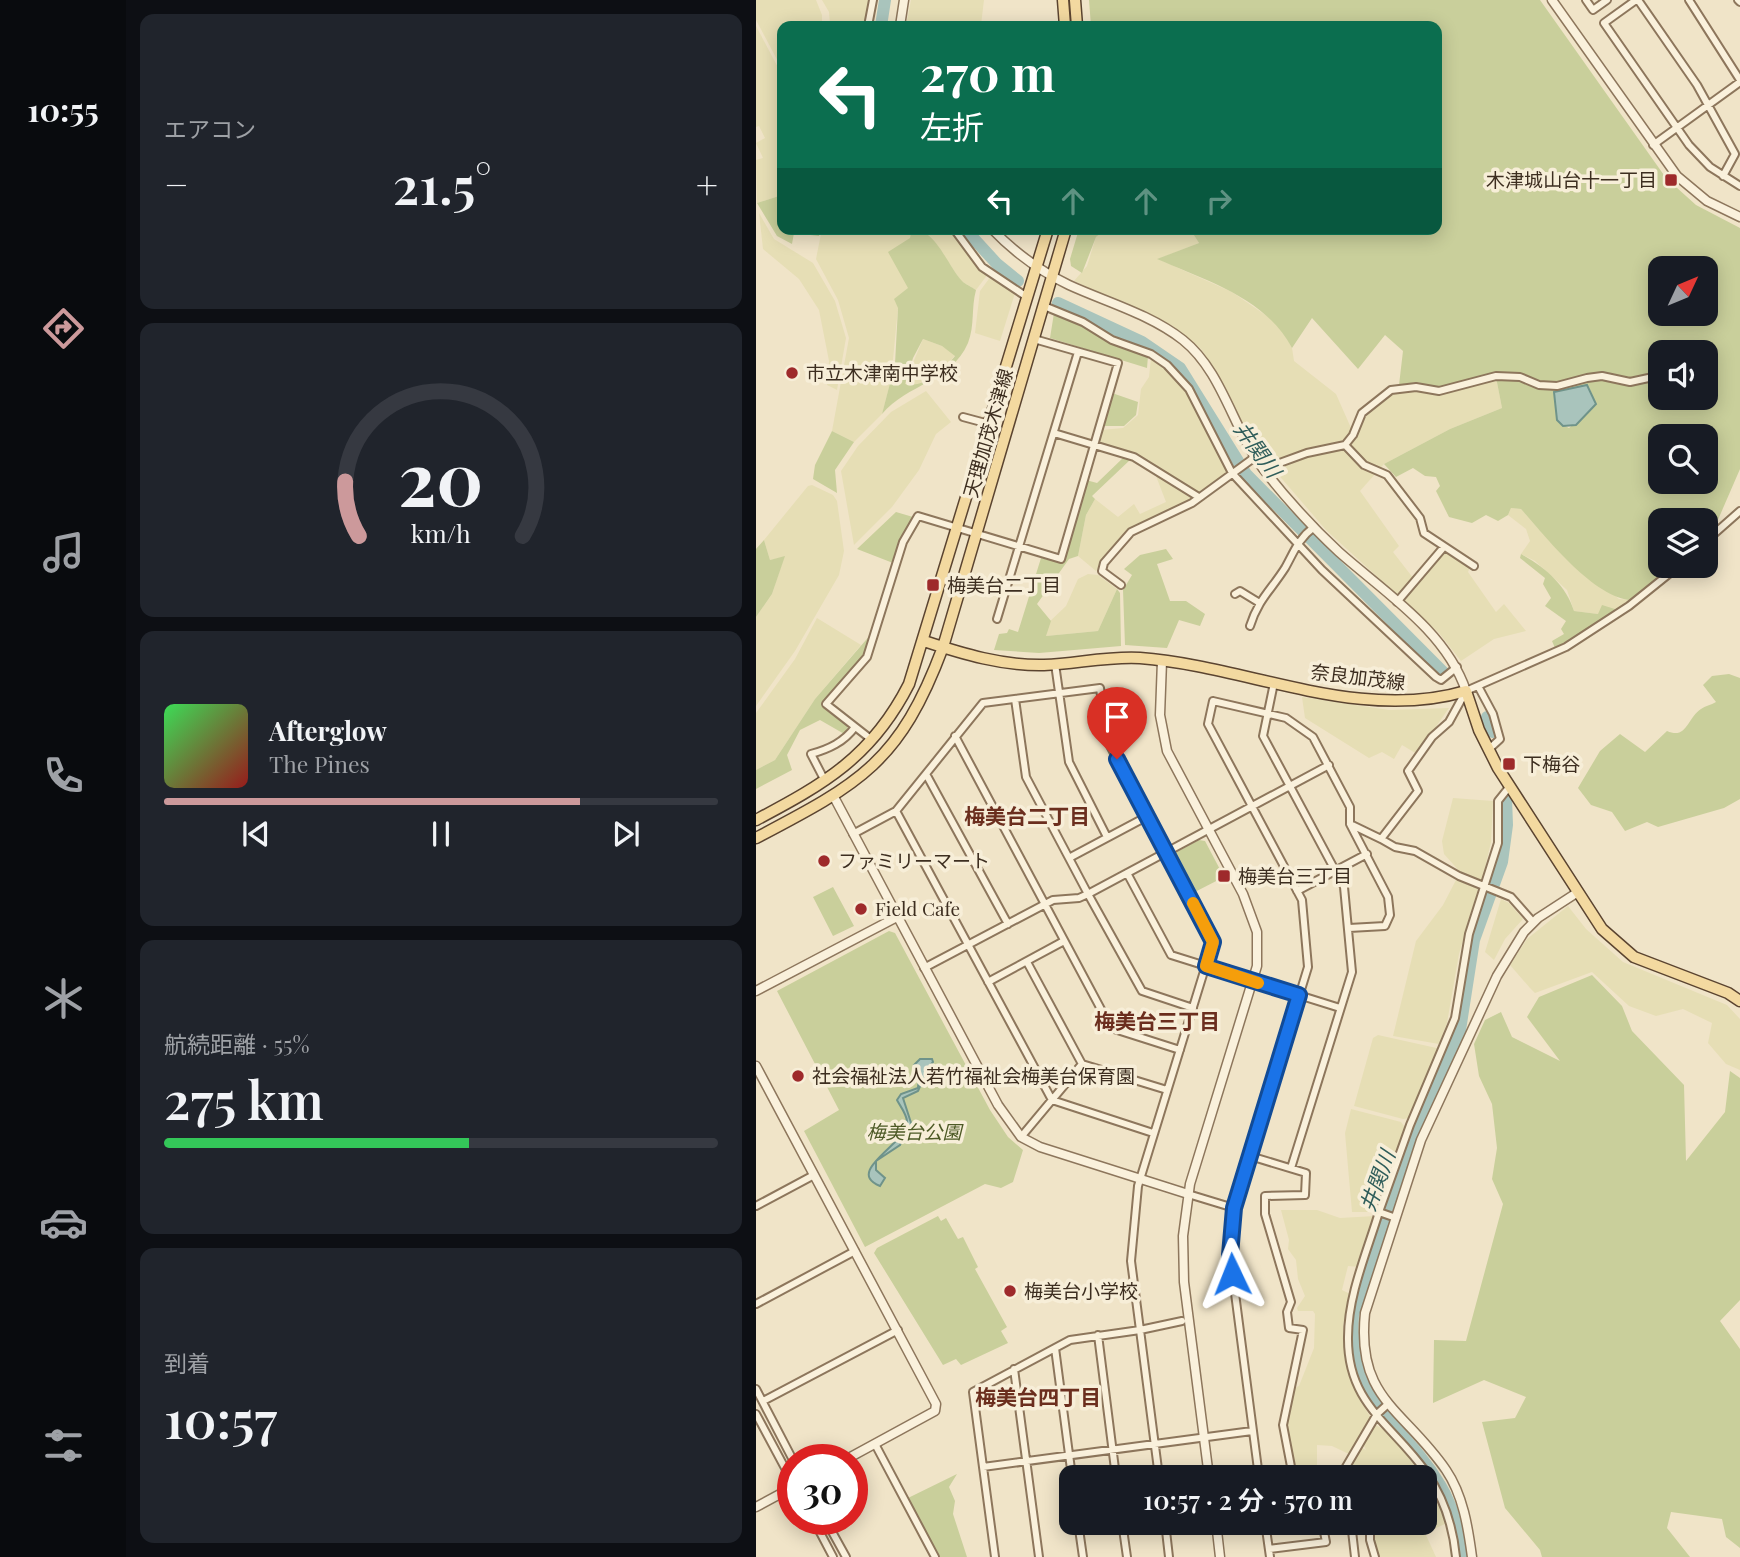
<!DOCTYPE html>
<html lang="ja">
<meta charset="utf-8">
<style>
:root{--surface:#171b24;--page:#20242c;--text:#f1f3f6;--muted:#9ea1a6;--line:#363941;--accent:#cc999b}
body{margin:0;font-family:"Playfair Display","Noto Sans JP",serif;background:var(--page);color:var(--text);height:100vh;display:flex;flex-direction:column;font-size:26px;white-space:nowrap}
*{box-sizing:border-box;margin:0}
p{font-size:23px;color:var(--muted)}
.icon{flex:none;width:38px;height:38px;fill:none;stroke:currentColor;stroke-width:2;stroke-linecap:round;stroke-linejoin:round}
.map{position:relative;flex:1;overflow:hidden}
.panel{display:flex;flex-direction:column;gap:14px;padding:14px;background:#0d0f14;width:630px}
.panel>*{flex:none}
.banner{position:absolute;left:21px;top:21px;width:665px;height:214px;border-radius:14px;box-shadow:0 4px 18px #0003;background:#0b6e4f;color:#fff;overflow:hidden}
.needle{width:46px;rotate:46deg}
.tools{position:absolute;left:892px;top:256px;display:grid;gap:14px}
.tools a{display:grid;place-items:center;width:70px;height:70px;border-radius:14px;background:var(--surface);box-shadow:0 4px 18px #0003;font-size:35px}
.speed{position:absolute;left:21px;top:1444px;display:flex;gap:14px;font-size:35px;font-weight:700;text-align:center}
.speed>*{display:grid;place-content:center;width:91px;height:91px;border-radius:50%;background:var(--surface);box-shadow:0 4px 18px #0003;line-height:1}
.speed .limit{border:10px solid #d22;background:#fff;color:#111}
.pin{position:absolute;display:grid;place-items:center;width:60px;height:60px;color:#fff;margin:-72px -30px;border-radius:50% 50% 50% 0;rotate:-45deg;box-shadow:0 0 7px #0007}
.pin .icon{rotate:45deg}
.me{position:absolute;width:77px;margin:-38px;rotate:358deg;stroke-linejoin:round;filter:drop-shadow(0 0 5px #0008)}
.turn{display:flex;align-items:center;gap:24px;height:147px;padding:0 28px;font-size:32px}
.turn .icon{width:91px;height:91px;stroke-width:2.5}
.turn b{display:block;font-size:49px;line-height:60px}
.lanes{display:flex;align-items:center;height:66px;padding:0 28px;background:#0003;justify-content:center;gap:35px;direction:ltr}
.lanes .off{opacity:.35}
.big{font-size:52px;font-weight:600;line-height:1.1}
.panel .card{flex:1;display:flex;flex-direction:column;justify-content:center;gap:10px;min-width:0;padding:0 24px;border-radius:14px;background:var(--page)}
.panel .dial{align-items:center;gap:0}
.dial svg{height:182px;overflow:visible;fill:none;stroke:var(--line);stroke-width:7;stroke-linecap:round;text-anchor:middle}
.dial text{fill:var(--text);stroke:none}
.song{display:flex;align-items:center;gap:21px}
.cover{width:84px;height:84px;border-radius:10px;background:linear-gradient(135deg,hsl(130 70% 55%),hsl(0 70% 35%))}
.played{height:7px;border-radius:4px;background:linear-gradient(90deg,var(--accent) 75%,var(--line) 75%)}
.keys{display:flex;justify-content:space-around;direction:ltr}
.heat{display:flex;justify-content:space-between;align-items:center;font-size:38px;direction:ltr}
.charge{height:10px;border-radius:5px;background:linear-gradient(90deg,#34c759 55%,var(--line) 0)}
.trip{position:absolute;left:303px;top:1465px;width:378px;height:70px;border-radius:14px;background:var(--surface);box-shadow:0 4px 18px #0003;font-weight:600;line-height:70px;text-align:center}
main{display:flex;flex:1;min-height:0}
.tabs{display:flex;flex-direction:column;width:126px;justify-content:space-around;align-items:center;background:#090b0e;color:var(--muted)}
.tabs .icon{width:49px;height:49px}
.tabs .current{color:var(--accent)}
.tabs b{font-size:32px;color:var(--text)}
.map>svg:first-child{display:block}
.farmland{fill:#e6deb5}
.green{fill:#c9cf9b;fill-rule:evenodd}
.water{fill:#a9c4bc;stroke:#6f938a;stroke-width:2}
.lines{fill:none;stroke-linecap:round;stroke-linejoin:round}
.river{stroke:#a9c4bc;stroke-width:12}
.minor-casing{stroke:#8d765c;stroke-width:10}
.tertiary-casing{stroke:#8d765c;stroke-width:11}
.primary-casing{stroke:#5b4430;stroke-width:13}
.minor{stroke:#faf1dc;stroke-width:6}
.tertiary{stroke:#faf1dc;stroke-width:8}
.primary{stroke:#f3d9a0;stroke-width:10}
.route-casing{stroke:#114b97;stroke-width:18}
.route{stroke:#1a73e8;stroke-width:12}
.slow{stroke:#f59e0b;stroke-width:12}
.poi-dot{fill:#9e2a2b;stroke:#f7eed8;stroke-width:2.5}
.labels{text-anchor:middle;stroke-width:7;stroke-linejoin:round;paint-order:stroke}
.poi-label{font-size:19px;fill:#3d2e20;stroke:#f7eed8;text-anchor:start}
.street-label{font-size:19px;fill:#3d2e20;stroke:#f7eed8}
.park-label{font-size:19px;font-style:italic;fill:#4d5a26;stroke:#f7eed8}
.water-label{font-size:21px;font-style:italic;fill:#2f5d5a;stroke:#f7eed8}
.neighbourhood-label{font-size:21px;font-weight:bold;fill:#6b2e1e;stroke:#f7eed8}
</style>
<main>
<nav class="tabs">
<b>10:55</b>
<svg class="icon current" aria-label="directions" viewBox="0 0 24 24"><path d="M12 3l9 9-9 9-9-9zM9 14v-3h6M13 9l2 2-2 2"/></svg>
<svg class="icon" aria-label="music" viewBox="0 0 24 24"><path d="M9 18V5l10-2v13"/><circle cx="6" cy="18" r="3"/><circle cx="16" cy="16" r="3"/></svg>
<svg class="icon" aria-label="phone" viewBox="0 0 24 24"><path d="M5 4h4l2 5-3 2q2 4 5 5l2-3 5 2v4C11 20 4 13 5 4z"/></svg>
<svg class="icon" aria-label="climate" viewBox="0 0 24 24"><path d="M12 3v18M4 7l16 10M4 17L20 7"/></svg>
<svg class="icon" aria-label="car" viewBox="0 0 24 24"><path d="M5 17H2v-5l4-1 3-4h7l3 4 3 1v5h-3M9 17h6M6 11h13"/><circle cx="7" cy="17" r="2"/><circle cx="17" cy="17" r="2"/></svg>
<svg class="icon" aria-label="filters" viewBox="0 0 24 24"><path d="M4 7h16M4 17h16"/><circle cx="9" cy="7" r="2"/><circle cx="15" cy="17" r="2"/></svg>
</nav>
<section class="panel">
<div class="card"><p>エアコン</p>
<div class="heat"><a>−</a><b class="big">21.5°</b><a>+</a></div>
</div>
<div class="card dial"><svg viewBox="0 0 100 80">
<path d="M14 69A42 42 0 1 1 86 69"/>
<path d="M14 69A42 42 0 0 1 8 45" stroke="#cc999b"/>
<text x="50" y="56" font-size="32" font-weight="700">20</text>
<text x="50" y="72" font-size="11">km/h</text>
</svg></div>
<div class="card">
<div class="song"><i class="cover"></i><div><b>Afterglow</b><p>The Pines</p></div></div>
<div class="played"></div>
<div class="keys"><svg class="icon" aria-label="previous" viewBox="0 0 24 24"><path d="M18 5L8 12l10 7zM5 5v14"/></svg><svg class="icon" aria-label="pause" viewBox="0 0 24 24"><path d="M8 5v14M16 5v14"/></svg><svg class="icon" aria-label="next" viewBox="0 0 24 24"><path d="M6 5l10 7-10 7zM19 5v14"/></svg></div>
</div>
<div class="card"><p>航続距離 · 55%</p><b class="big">275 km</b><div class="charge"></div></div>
<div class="card"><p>到着</p><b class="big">10:57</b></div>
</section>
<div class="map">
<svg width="984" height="1557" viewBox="0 0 984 1557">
<rect width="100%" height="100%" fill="#f0e4c8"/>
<path class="farmland" d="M0,0H60L66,15V26H26V69L0,20Z
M66,0H114L110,26L74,24L73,12Z
M155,0H228L225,25L237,26H150Z
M0,26L26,75V195L1,203L0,160L7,158L0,143L9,138L3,126L0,127Z
M3,213L18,239L57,263L79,301L90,338L81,390L71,385L73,361L63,310L43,279L7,249Z
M66,229H156L153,288L142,308L135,380L126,414L98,442L76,431L93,338L82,300L60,259Z
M164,229H195L213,255L232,274L220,290L205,281L179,242Z
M350,229H434L443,243L402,259L476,292L524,325L536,348L538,361L580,394L599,437L606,415L643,385L661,382L684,389L739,372L746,408L694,429L628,464L604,491L643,546L637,552L661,583L684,552L693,553L714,567L712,572L740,612L748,604L770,631L738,639L705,661L683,633L570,530L502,451L459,371L445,349L417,326L318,281L331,266L340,237Z
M235,276L259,293L244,341L219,333L224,291Z
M167,339L186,346L199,355L188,369L173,379L158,386L148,384Z
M395,358L407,366L432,392L472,473L446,491L441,493L377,456L342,442L345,430L367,428L382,415L385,389L393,377Z
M170,391L195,422L180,434L163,470L136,507L98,545L85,471L102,446L135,412Z
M400,476L438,500L370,533L340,571L322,556L330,515L339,499L362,517L378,504L384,514L410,502Z
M56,485L77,495L81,501L88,551L83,575L39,651L0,706V617L16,594L28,557L14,560L8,540L52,486Z
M755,508L765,509L785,532L863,599L875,600L862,610L842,614L818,611L811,590L779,561L765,554L774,541L770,529L752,515Z
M332,574L342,575L361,589L342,631L290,636L291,624L310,606L322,579Z
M61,618L105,645L59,699L19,760L0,770V713L39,659Z
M546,697L633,710L693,708L661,754L646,745L638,759L626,752L613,758L549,718Z
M697,798L737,801L735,842L726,881L705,873L688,854L686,841Z
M700,880L722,889L703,954L691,1023L683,1044L637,1036L660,941L687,905Z
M745,899L753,903L767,919L749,939L738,960L729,952Z
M812,906L830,929L867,962L971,1005L984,1019V1070L970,1064L952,1043L956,1023L927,1009L900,1016L873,1006L836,972L779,993L774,988L754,965L771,939Z
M622,1035L685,1049L654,1118L647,1119L598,1106L617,1038Z
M595,1109L645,1122L648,1126L649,1131L620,1212H596L589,1133Z
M525,1210H561L584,1218L619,1216L603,1267L592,1266L586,1290L594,1294L587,1325L590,1361L602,1397L615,1418L593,1454L576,1446L561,1445V1468L540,1474L530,1417L538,1388L543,1386L558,1348L559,1314L557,1311H542L541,1308L549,1296L542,1279L540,1260L532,1249L533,1240Z
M618,1424L630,1431L667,1472L685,1505L691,1523L669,1533L680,1557H623L616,1542V1523L668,1522V1477H588L604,1447L610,1450L607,1444Z"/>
<path class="green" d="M333,0H784L910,178L940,205L984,228V469L958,529L950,536V520H905V565H918L875,600C837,597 790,537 765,509L755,508L752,515L742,521L730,515L716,523L693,517L680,491L684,486L680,477L669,476L657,468L640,477L628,464L694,429L746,408L739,372L684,389L661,382L643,385L647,351L629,335L602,369L556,318L536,348C510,298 449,280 401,259L443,243L434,229H681V26H335ZM905,268H950V313H905ZM905,352H950V397H905ZM829,385L833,387L840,404L813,428L803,423L799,392ZM905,436H950V481H905Z
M26,195V229H63V236L38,233L36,244L21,236L1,203Z
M156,229C180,229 191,265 206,281C209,284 216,287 220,290C215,308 219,325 212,343C195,382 151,384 126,414L139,364L142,308L138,299L152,288L132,252L154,238ZM167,339L186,346L199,356C187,371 169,388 149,384L157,358Z
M323,229H350L340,237L326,273L315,266L314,259Z
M298,313L332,327L347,340L392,356L391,368L294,338Z
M356,393L382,402L380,415L368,426H347Z
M76,431L98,442L79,470L81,493L57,479L59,465Z
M368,457L375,459L336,496L339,499L330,515L322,556L313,559L281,604L295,621L290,636L342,631L361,589L364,593L365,646L283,653L238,650L243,634L251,633L253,629L262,632L285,558L305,563L330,480L341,483Z
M140,512L157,517L144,539L137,563L101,549Z
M8,540L14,560L29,556L16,594L0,617V549Z
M410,549L417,559L401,564L414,601H430L449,614L444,626L423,620L411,648L369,645L367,590L376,575L368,569L384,555Z
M765,554C789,567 810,585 818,611L842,614L846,605L862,610L799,648L796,641L808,634L805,629L810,621L789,606L795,598L787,584L789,578L764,558Z
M116,633L108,656L65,703L92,725L90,735L64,720L44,730L31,755L36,770L0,789V770L19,760L59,699Z
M973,674L984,678V799L968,808L902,827L891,822L869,831L856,812L835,805L822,788L844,751L864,734L889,752L911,731C931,740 931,718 945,709C949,706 955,705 960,702L947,685L956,676Z
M443,840L449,841L468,877L435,894L416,858L417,854Z
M77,887L98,926L77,936L57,897Z
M133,931L139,933L234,1110L252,1137L267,1150L257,1182L245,1188L229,1184L109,1247L48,1131L83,1110L21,991Z
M836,975L866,1006L876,1031L928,1085L930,1161L969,1112L974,1071L984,1078V1300L964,1321L984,1349V1548L970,1537L966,1519L915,1512L911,1528L934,1557H786L784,1550L749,1508L726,1422L759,1418L770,1397L728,1380L677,1403L678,1340L710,1341L747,1204L736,1179L741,1148L736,1104L723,1076L718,1044L729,1020L745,1012L756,1037L804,1061L771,1017L783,997Z
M182,1216L185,1221L190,1218L202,1239L207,1237L222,1267L219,1269L251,1327L245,1331L252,1343L205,1365L200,1359L187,1365L118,1253L121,1248Z
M201,1474L193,1487L199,1501L197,1514L211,1557H183L152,1498Z"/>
<path class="water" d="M831,385L840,404L820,425L807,426L801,420L798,392Z
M164,1059H176L177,1062L170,1070L174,1076L166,1082L162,1091L147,1098L157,1129L149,1133L144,1145L120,1161V1170L129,1178L124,1186C87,1171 153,1143 151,1121C150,1113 144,1106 141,1100L145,1094L162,1088L163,1076L158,1065Z"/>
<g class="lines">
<path class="river" d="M125,26L129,0
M209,229L241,264L262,281
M302,303L386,342L424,368L490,474L687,672
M731,717L737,732
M706,1557C703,1533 697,1506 684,1485C644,1417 591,1408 597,1315L642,1177L704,1030L718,940L746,862L751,825L750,798"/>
<g class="minor-casing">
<path id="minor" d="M830,0L837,10L851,0
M880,0L848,23L933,145L954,167L984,186
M882,0L941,85L979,154L967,176
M933,0L984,80
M982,0L984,2
M112,26L117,0
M897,145L984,82
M198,229L226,267L271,297
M288,306L327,322L356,340L395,354L411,365L433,389L476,473L566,570L680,677L685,680L701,667
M207,417L233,424
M298,433L378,457L441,496
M589,445L608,465L631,475L664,518L668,533L718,566
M507,469L551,453L589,445L597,435L606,413L635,390L660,387L683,391L740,376L764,377L783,385L801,386L831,378L846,376L874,382L897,377
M950,541L984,511
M365,585L346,571L348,563L375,532L436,503L499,457
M479,594L484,591L502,602
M641,602L687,548
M241,619L322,352
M494,626C502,600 515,590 529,568C538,552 542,539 558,527
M299,664L313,762L351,837
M518,683L507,736L588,887L596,972L535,1168
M722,686L737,714L744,739L732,750
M199,736L355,1028L424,1050
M116,740L70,704L111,657L147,542L162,516L305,559L362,363L278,339
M170,774L252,924
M69,781L55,754C73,749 88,742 99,727
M140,811L296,1100L397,1133
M594,824L625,839
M97,834L140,811L227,703L344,688L351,740L457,942L382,1186L375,1261L384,1330L314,1340L217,1392L239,1557
M313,858L390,817
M371,873L415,955L584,1008
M541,891L611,854
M777,922L755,897L703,876L659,851L639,847L625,839L662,791L652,771L676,737L693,722L710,691L810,647L873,606L924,565
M271,962L326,1064L411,1090
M168,968L297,900L323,898L332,894L270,777L259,699
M232,982L308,941
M437,1008L386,991L332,894L573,765
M265,1137L326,1064
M494,1156L550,1173L549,1195L509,1196V1214L535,1302L531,1312L533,1328L547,1330L527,1425L537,1477
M432,1194L478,1208
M0,1206L58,1175
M623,1212C611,1252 592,1295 592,1337C591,1404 636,1424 670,1472C688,1498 697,1526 700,1557
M640,1218L623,1212L654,1125L699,1018L713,934L742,843V801L754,786
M0,1304L99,1251
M342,1335L360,1477
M299,1348L316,1477
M258,1369L283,1557
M0,1389L37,1460
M7,1401L142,1330
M0,1414L37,1483
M119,1444L179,1557
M227,1467L496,1431
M403,1477L384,1330L426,1321
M503,1477L474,1255L478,1208L552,967L546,900L452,724L457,701L530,718L557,737L594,807V824L632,897L634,915L629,926L593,928
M584,1477L621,1414L632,1404
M57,1519L77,1557
M69,1519L90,1557
M322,1522L327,1557
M366,1522L371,1557
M409,1522L413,1557
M509,1522L514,1557
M595,1522L599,1557
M614,1522V1540L619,1557
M513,1549L570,1542L566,1522"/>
</g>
<g class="tertiary-casing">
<path id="tertiary" d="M796,0L921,176L951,201L984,217
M144,26L148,0
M236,229C258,252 284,271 313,285C350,302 394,314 427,340C467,372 477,430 508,470C530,498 556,527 583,552C628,592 690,631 710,691
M406,661L404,715L411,751L487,894L501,932V966L434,1184L427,1236L428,1282L453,1477
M78,797L242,1105L265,1137L284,1147L432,1194
M0,991L141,917
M0,1066L180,1404L179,1411L89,1460
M0,1507L37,1487
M460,1522L464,1557
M716,1557C712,1527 707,1495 690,1470C648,1409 600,1399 609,1313L665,1140L741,976L768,932L782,918L822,892"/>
</g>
<g class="primary-casing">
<path id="primary" d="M307,0L309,26
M319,0L321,26
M168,641C207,654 247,666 288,665C320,664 351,656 384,658C492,666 602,723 710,691L723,730L742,768L846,929L878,957L972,993L984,1001
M0,820C68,784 116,757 153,684L292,229
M0,838C105,783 144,762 187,647L310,229"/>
</g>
<use href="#minor" class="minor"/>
<use href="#tertiary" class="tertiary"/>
<use href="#primary" class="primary"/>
</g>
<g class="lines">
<g class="route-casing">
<path id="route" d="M361,759L457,942L450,966L543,995L478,1208L474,1255L476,1274"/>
</g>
<use href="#route" class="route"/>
<path class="slow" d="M437,903L457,942L450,966L502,983"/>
</g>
<g class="poi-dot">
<rect x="908" y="173" width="14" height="14" rx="3.5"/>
<circle cx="36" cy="373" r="7"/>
<rect x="170" y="578" width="14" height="14" rx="3.5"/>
<rect x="746" y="757" width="14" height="14" rx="3.5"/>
<circle cx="68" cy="861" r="7"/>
<rect x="461" y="869" width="14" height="14" rx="3.5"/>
<circle cx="105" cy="909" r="7"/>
<circle cx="42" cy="1076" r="7"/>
<circle cx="254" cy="1291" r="7"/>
</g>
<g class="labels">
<g class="poi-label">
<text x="901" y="187" text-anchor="end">木津城山台十一丁目</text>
<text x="50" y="380">市立木津南中学校</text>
<text x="191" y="592">梅美台二丁目</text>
<text x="767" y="771">下梅谷</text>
<text x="82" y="868">ファミリーマート</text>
<text x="482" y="883">梅美台三丁目</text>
<text x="119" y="916">Field Cafe</text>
<text x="56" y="1083">社会福祉法人若竹福祉会梅美台保育園</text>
<text x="268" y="1298">梅美台小学校</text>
</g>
<g class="street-label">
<text transform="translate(232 433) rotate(-74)" y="7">天理加茂木津線</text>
<text transform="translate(602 677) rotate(7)" y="7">奈良加茂線</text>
</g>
<g class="park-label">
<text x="158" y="1139">梅美台公園</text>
</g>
<g class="water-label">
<text transform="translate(501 450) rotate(54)" y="7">井関川</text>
<text transform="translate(622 1181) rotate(-70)" y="7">井関川</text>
</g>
<g class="neighbourhood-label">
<text x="271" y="824">梅美台二丁目</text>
<text x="401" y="1029">梅美台三丁目</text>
<text x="282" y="1405">梅美台四丁目</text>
</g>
</g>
</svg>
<div class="tools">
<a><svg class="needle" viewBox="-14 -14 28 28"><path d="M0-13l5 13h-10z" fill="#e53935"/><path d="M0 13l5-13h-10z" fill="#9ea1a6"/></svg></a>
<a><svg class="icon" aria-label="sound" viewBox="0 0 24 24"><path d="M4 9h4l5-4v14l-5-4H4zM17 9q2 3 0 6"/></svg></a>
<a><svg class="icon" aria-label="search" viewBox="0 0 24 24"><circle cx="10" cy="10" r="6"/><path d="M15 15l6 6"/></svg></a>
<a><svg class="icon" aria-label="layers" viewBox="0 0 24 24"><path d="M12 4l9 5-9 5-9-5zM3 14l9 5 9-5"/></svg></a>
</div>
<div class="speed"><div class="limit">30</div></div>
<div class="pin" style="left:361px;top:759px;background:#d93025"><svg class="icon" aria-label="arrive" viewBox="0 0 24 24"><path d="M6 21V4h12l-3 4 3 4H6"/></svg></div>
<svg class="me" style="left:476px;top:1274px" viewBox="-20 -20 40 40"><path d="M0-17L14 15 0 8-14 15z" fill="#1a73e8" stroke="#fff" stroke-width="4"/></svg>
<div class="trip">10:57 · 2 分 · 570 m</div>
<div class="banner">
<div class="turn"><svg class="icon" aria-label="left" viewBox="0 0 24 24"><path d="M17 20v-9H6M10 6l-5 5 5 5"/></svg><div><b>270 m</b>左折</div></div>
<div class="lanes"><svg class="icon" aria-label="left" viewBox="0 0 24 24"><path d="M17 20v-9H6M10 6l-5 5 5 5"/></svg><svg class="icon off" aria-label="ahead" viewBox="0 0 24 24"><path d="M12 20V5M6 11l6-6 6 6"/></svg><svg class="icon off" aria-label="ahead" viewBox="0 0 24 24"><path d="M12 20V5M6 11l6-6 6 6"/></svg><svg class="icon off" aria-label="right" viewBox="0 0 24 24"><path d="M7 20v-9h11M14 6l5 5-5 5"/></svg></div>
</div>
</div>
</main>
